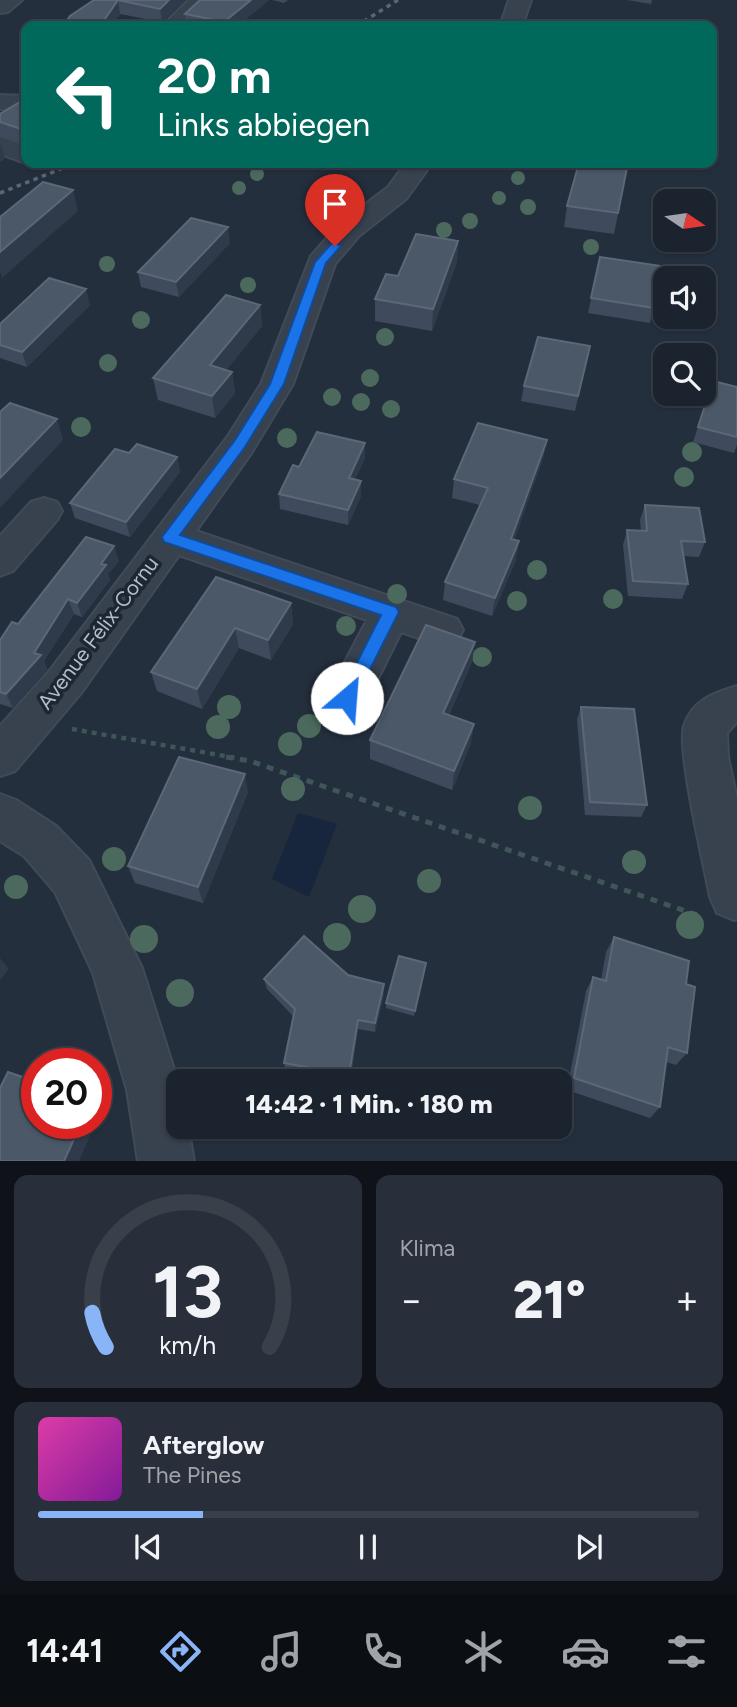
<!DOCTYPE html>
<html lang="de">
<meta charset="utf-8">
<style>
:root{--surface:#1b232e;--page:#282f3a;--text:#f1f3f6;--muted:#a0a4aa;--line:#39404a;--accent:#8ab4f8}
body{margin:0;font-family:Figtree,sans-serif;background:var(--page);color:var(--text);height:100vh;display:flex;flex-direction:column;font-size:26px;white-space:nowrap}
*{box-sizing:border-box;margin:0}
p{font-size:23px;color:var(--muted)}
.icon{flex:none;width:38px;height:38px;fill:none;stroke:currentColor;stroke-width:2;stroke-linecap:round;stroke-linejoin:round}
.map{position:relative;height:1161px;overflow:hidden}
.sheet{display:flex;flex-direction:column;gap:14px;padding:14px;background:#0f1319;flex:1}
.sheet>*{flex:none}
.hud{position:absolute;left:21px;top:21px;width:696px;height:147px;border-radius:14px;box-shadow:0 2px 5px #0004,0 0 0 2px var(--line);background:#00695c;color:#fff;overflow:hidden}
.needle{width:46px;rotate:103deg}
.buttons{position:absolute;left:653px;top:189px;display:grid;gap:14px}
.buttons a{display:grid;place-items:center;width:63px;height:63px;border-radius:14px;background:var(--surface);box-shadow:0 2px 5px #0004,0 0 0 2px var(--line);font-size:35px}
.speed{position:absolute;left:21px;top:1048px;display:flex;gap:14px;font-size:35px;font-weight:700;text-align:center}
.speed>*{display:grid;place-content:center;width:91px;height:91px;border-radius:50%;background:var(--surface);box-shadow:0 2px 5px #0004,0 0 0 2px var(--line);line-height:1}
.speed .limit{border:10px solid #d22;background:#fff;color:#111}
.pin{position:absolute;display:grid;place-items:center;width:60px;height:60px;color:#fff;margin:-72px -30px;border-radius:50% 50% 50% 0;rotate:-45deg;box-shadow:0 0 7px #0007}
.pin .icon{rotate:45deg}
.me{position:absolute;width:77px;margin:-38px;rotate:27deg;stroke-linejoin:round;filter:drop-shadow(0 0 5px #0008)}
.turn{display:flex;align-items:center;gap:24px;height:147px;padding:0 21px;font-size:32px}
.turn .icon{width:91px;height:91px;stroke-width:2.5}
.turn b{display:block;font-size:49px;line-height:60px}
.big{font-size:52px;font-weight:800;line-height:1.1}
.sheet .card{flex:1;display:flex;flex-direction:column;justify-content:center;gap:10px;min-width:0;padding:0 24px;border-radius:14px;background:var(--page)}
.sheet .dial{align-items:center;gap:0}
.dial svg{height:182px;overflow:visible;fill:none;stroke:var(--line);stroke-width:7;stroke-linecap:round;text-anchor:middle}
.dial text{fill:var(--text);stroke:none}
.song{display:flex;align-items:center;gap:21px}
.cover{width:84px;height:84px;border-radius:10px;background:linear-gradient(135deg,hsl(320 70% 55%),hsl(290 70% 35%))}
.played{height:7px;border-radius:4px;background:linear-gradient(90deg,var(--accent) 25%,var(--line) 25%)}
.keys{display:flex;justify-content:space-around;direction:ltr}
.heat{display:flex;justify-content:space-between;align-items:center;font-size:38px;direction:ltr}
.sheet .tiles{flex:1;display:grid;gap:14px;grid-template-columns:1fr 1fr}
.card:last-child{grid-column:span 2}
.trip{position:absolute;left:166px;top:1069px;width:406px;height:70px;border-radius:14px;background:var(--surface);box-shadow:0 2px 5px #0004,0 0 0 2px var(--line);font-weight:800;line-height:70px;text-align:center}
.tabs{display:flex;height:112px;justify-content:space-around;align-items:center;background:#0b0e12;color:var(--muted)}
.tabs .icon{width:49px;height:49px}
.tabs .current{color:var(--accent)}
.tabs b{font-size:32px;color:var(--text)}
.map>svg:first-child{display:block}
.water{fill:#17263c}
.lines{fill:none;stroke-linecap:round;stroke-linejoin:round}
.minor-casing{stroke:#414a57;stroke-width:4}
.path-far1{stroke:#3f5557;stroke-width:4.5;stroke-dasharray:5 5;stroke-linecap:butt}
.path{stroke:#3f5557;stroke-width:5;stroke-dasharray:7 7;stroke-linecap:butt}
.minor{fill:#38414e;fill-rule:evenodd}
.rail{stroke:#5a6575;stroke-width:3.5;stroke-dasharray:4.5 4.5;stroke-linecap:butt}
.tree{fill:#4b6a5d}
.wall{fill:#3f4b5c}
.shaded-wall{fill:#2f3b4b}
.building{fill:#4b5868;stroke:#5c6777;stroke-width:2}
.route{fill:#1a73e8;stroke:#114b97;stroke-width:2}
.labels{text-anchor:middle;stroke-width:7;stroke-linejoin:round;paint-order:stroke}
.street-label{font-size:21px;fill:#b4bcc9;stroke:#1d2633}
</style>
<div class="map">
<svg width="737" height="1161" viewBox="0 0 737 1161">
<rect width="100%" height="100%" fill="#242f3e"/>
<path class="water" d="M298,813L337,824L309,897L272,879Z"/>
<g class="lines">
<g class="minor-casing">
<path id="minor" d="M0,0H22L8,12L0,13Z
M189,0H212L185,26H162Z
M509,0H531L522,26H500Z
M0,95L26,96V110L0,109Z
M0,137L26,146V163L0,154Z
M406,163H432L406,199L359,236L335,264L293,384L252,452L196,531L457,619L463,630L457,641L443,646L401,632L362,711L347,716L332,711L326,698L367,620L179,555L81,693L15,771L0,776V726L51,669L228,436L261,384L311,256L339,224L388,187Z
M44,498L57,502L62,511L57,520L13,571L0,576V536L31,502Z
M737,686V722L727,733L728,757L737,799V919L734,920L717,913L710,897C704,864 677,752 684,726C692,700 714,693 737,686Z
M0,794L16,800L56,826L89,860L142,968L178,1082V1127H188L194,1161H138L127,1090L93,973L55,892L24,856L0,841Z"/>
</g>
<path class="path-far1" d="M72,729L236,758"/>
<path class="path" d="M226,757L250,761L700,916"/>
<use href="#minor" class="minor"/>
<path class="rail" d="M356,26L398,0
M0,193L76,163"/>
</g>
<g class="tree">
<circle cx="257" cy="174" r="7"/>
<circle cx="518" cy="178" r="7"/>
<circle cx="239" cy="188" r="7"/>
<circle cx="499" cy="198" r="7"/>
<circle cx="528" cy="207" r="8"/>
<circle cx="470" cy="221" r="8"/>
<circle cx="444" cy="230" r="8"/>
<circle cx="591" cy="247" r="8"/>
<circle cx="107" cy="264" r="8"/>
<circle cx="248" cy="285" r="8"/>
<circle cx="141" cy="320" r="9"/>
<circle cx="385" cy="337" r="9"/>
<circle cx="108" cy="363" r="9"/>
<circle cx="370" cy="378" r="9"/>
<circle cx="332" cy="397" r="9"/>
<circle cx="361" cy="402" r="9"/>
<circle cx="391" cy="409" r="9"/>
<circle cx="81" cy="427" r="10"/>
<circle cx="287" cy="438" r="10"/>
<circle cx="692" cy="452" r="10"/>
<circle cx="684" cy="477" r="10"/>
<circle cx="537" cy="570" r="10"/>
<circle cx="397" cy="594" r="10"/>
<circle cx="613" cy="599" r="10"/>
<circle cx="517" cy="601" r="10"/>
<circle cx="346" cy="626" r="10"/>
<circle cx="482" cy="657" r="10"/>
<circle cx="229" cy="707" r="12"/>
<circle cx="309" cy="726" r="12"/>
<circle cx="218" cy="727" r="12"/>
<circle cx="290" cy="744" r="12"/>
<circle cx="293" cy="789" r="12"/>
<circle cx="530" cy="808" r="12"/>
<circle cx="114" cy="859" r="12"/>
<circle cx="634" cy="862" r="12"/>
<circle cx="429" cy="881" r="12"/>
<circle cx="16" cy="887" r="12"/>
<circle cx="362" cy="909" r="14"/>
<circle cx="690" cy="925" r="14"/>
<circle cx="337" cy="937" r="14"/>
<circle cx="144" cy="939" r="14"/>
<circle cx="180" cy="993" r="14"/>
</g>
<path class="wall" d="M94,0H185L162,22L120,14L112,26H63Z
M269,0L237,26H187L185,14Z
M272,0H288L284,3Z
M627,0H652L651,4Z
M26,100V144L0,135V114Z
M628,163L614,234L564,227L567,206Z
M458,241L457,262L432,331L375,321V299L398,276Z
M230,243L179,297L141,287L138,272Z
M600,257L654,308L650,323L588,313Z
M90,305L27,367L0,358V324Z
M260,305L262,326L226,370L232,372L235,393L215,418L158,400L153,378Z
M590,346L575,411L521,401L524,386Z
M713,381L737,387V445L734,453L693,442Z
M547,440L543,458L514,540L516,560L492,616L443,600L445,582L480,505L452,498L454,479Z
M365,443V458L355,479L361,481V496L348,525L280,509L279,494L299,467Z
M129,453L177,457L180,472L130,537L75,518L70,503Z
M645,505L705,542L699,557L683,556L688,584L682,599L628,596L623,545L627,530L641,531L640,520Z
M119,561L108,574L110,580L82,617L74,614L44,661L47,669L13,708L0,704V640L18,624Z
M216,577L291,603L293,624L271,660L239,648L202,709L157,691L151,672Z
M475,642L472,662L449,715L471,743L452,790L370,759V740Z
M581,707L647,805L641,817L585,815L577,720Z
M248,792L203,903L135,883L128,866Z
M614,937L686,984L687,1053L676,1065L666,1062L660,1107L650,1118L567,1090L586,991L593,977L601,980L606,952Z
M425,968L414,1016L386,1008V1003Z
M348,975L384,984V994L375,1032L358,1029L350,1082H338L286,1072L284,1063L293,1016L267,989L264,979Z"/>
<path class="shaded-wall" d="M118,0L120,14L112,26H100Z
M169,0H185L162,22L160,9Z
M251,0H269L237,26H224V22Z
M0,144H1L5,159L0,162Z
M73,190L78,211L2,278L0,271V252Z
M228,227L230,243L179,297L176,282Z
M458,241L457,262L432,331L433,309Z
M86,289L90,305L27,367L22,352Z
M260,305L262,326L213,387L210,365Z
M232,372L235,393L215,418L212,396Z
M57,419L63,440L0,508V478Z
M547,440L543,458L508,557L511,539Z
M365,443V458L349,493V478Z
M177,457L180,472L130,537L126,522Z
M361,481V496L348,525V510Z
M519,541L516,560L492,616L495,598Z
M114,546L119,561L108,574L110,580L82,617L77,603L101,564Z
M68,599L74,614L44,661L47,669L13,708L6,694Z
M291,603L293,624L271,660L268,640Z
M235,628L239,648L202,709L197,689Z
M475,642L472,662L441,732L443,713Z
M474,724L471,743L452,790L454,771Z
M245,774L248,792L203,903L198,887Z
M0,958L9,969L0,980Z
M384,984V994L375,1032V1023Z
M358,1020V1029L349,1082V1075Z
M96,1108L100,1112L96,1120Z
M81,1124H95L79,1161H64Z"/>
<path class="building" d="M94,0H118L100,26H63L70,16Z
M118,0H169L160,9Z
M200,0H251L224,22L185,14Z
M547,21L582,23V26H546Z
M25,99L26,100V128L24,130L0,122V114Z
M579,163H628L618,213L567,206Z
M43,182L73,190L0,252V217Z
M191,218L228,227L176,282L138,272Z
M416,234L458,241L433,309L375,299L386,274L398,276Z
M600,257L661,266L654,308L591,298Z
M49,278L86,289L22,352L0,345V324Z
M226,295L260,305L210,365L232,372L212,396L153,378Z
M538,337L590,346L578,396L524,386Z
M713,381L737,387V437L698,427Z
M10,403L57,419L0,478V412Z
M478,423L547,440L511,539L519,541L495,598L445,582L488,488L454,479Z
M317,432L365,443L349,478L361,481L348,510L279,494L293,465L299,467Z
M137,444L177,457L126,522L70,503L115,449L129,453Z
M645,505L699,508L705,542L681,541L688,584L633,581L627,530L647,531Z
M86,537L114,546L101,564L106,565L77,603L68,599L34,653L41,655L6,694L0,692V640L12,622L18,624Z
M216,577L291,603L268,640L235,628L197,689L151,672Z
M426,625L475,642L443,713L474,724L454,771L370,740Z
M581,707L634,709L647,805L590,802Z
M179,757L245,774L198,887L128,866Z
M304,936L348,975L384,984L375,1023L358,1020L349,1075L284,1063L295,1009L264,979Z
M614,937L689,961L686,984L695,987L687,1053L668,1047L660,1107L574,1078L593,977L606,981Z
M399,956L426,963L415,1011L386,1003Z
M8,1072L37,1082V1124H81L64,1161H0V1088Z"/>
<path class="route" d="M335,243L341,246L326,263L284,384L245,447L180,535L396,607L399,612L353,703L347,705L341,703L339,698L381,615L164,542L162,537L235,440L270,384L315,262L331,244Z"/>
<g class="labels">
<g class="street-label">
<text transform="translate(98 633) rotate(-53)" y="7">Avenue Félix-Cornu</text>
</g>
</g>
</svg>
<div class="buttons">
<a><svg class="needle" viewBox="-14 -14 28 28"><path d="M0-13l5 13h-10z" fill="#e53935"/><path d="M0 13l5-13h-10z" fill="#a0a4aa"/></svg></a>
<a><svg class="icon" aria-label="sound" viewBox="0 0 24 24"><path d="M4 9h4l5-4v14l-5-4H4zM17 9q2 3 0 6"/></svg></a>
<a><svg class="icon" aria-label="search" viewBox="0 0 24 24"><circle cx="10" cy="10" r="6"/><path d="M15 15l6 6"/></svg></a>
</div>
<div class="speed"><div class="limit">20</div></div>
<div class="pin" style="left:335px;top:246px;background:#d93025"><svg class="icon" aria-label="arrive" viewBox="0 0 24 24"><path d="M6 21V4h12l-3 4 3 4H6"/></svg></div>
<svg class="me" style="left:347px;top:698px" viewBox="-20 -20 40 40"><circle r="19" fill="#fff"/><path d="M0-13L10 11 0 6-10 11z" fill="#1a73e8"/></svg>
<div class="trip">14:42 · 1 Min. · 180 m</div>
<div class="hud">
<div class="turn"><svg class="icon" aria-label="left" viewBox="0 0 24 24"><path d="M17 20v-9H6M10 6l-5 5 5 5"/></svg><div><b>20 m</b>Links abbiegen</div></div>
</div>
</div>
<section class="sheet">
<div class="tiles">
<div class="card dial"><svg viewBox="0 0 100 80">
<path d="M14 69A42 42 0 1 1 86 69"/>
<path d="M14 69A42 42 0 0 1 8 54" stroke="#8ab4f8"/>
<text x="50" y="56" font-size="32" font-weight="700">13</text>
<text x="50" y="72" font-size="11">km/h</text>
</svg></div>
<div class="card"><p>Klima</p>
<div class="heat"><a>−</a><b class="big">21°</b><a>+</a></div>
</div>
<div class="card">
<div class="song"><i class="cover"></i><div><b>Afterglow</b><p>The Pines</p></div></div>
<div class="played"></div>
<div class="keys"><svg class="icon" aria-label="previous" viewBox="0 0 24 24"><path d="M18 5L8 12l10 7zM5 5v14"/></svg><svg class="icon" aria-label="pause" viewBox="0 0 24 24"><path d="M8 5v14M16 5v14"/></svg><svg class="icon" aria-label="next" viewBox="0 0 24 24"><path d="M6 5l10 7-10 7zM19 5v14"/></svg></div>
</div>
</div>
</section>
<nav class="tabs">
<b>14:41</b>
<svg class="icon current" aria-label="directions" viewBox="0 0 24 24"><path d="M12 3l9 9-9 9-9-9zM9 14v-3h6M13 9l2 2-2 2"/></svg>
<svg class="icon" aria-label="music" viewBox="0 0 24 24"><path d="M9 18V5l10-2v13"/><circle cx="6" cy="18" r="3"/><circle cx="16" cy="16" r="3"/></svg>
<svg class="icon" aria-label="phone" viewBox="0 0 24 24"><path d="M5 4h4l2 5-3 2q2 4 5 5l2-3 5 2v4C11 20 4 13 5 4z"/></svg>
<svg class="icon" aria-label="climate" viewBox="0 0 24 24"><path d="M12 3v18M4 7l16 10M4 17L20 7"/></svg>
<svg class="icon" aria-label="car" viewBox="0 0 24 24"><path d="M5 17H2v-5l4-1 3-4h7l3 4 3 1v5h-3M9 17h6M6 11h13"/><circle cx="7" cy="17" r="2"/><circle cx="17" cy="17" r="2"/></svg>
<svg class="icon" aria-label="filters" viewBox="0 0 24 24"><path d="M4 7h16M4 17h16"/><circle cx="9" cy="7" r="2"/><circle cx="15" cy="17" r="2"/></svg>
</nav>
